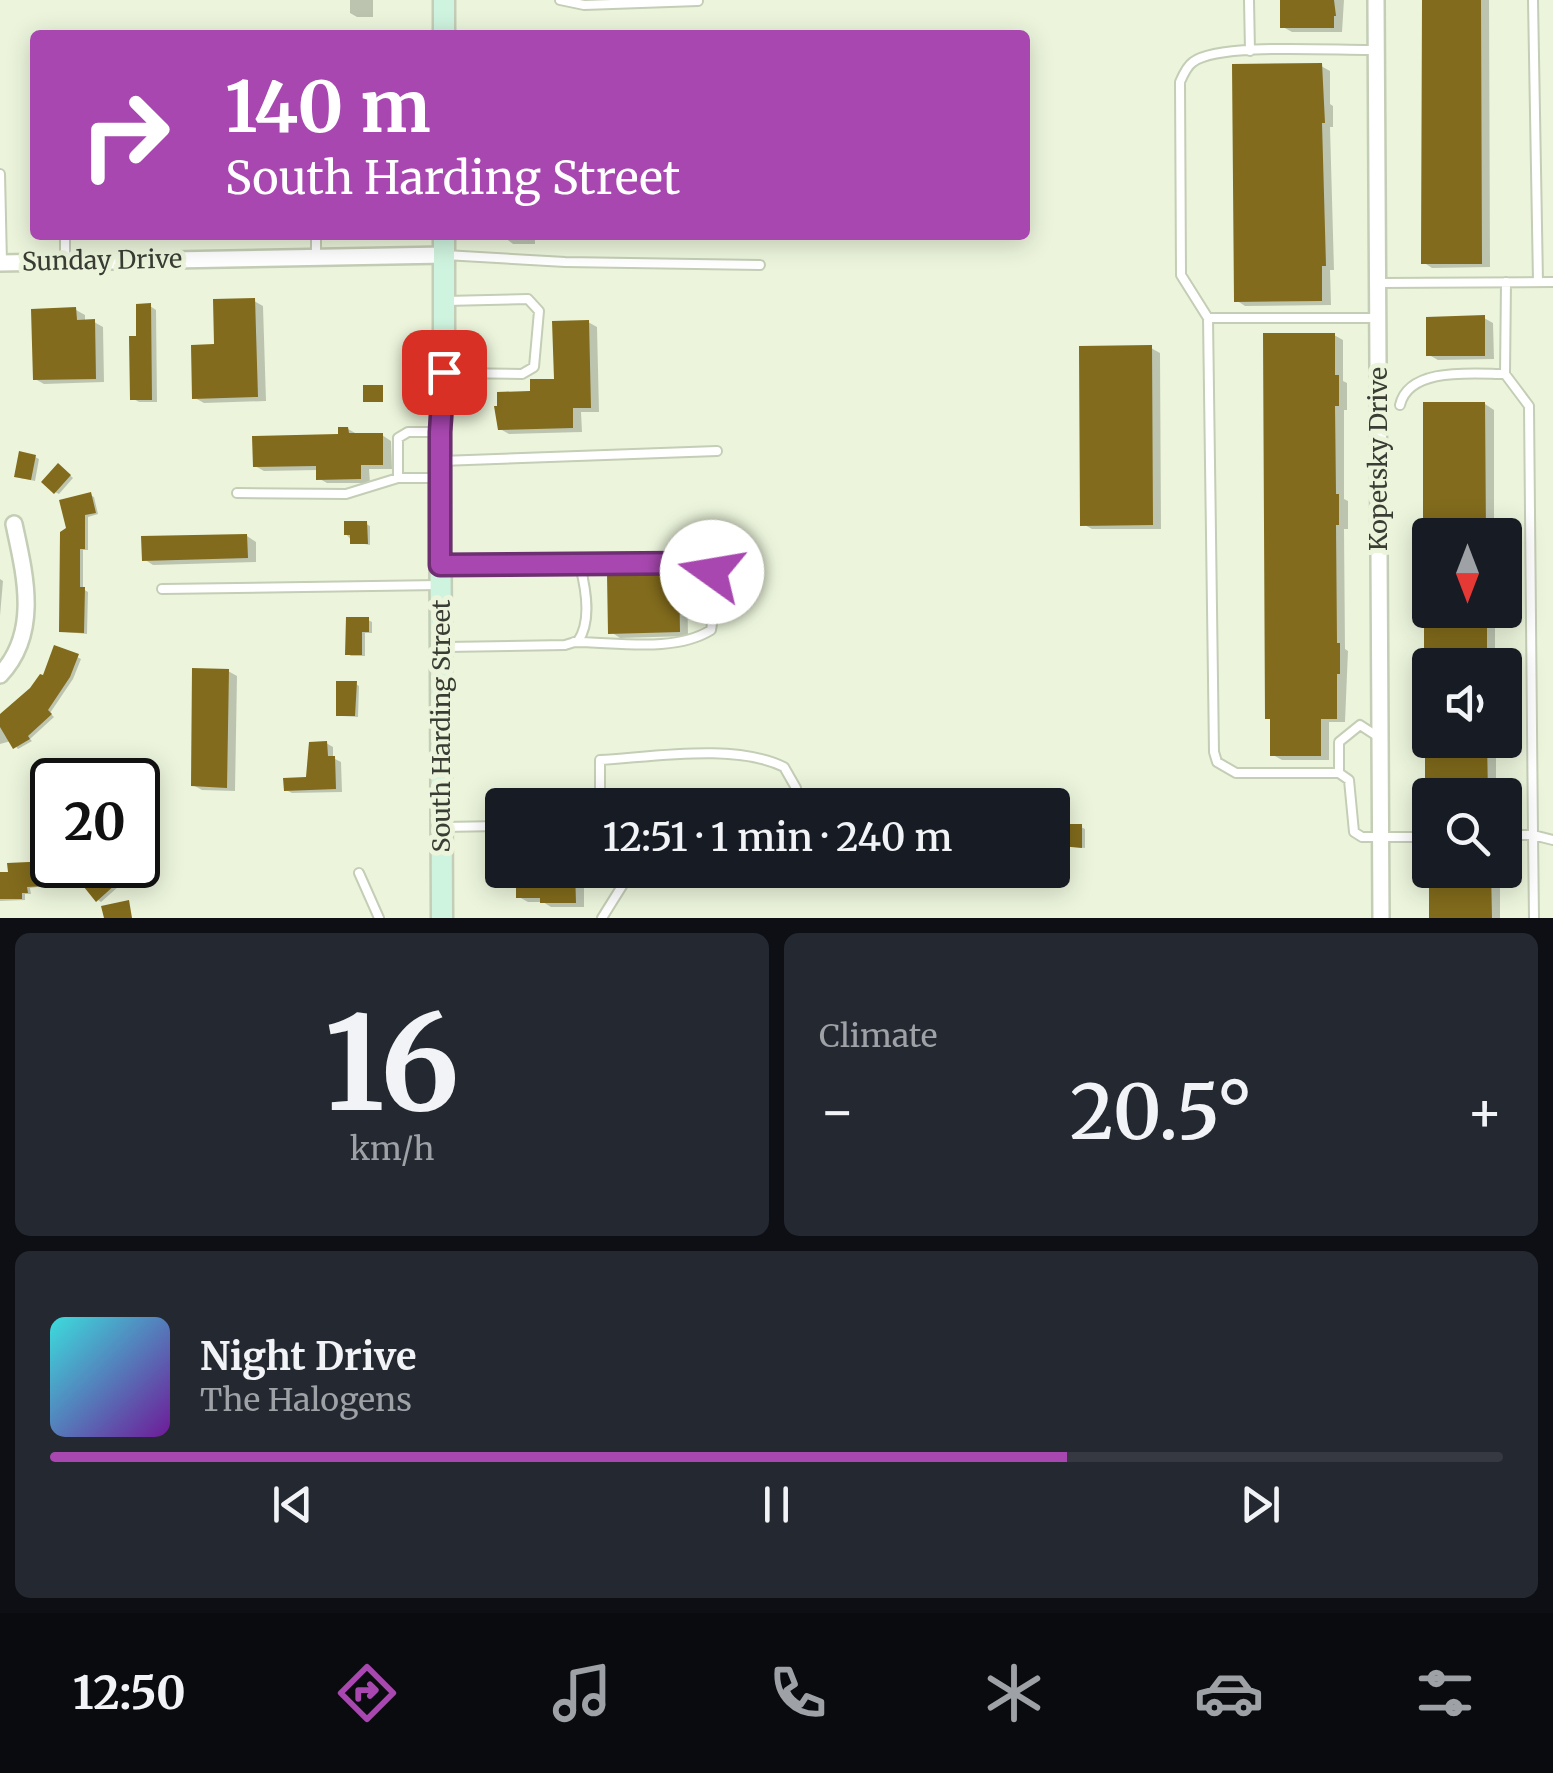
<!DOCTYPE html>
<meta charset="utf-8">
<style>
:root{--surface:#171b24;--page:#242831;--text:#f1f3f6;--muted:#9ea1a6;--line:#363941;--accent:#a747af}
body{margin:0;font-family:Merriweather,serif;background:var(--page);color:var(--text);height:100vh;display:flex;flex-direction:column;font-size:38px;white-space:nowrap}
*{box-sizing:border-box;margin:0}
p{font-size:32px;color:var(--muted)}
.icon{flex:none;width:55px;height:55px;fill:none;stroke:currentColor;stroke-width:2;stroke-linecap:round;stroke-linejoin:round}
.map{position:relative;height:918px;overflow:hidden}
.side{display:flex;flex-direction:column;gap:15px;padding:15px;background:#0d0f14;flex:1}
.side>*{flex:none}
.guide{position:absolute;left:30px;top:30px;width:1000px;height:210px;border-radius:10px;box-shadow:0 5px 25px #0003;background:#a747af;color:#fff;overflow:hidden}
.needle{width:65px;rotate:180deg}
.tools{position:absolute;left:1412px;top:518px;display:grid;gap:20px}
.tools a{display:grid;place-items:center;width:110px;height:110px;border-radius:10px;background:var(--surface);box-shadow:0 5px 25px #0003;font-size:50px}
.speed{position:absolute;left:30px;top:758px;display:flex;gap:20px;font-size:50px;font-weight:700;text-align:center}
.speed>*{display:grid;place-content:center;width:130px;height:130px;border-radius:50%;background:var(--surface);box-shadow:0 5px 25px #0003;line-height:1}
.speed .limit{border:5px solid #111;border-radius:15px;background:#fff;color:#111}
.pin{position:absolute;display:grid;place-items:center;width:85px;height:85px;color:#fff;margin:-42px;border-radius:20px;box-shadow:0 5px 15px #0006}
.me{position:absolute;width:110px;margin:-55px;rotate:283deg;stroke-linejoin:round;filter:drop-shadow(0 0 8px #0008)}
.turn{display:flex;align-items:center;gap:35px;height:210px;padding:0 30px;font-size:45px}
.turn .icon{width:130px;height:130px;stroke-width:2.5}
.turn b{display:block;font-size:70px;line-height:85px}
.big{font-size:75px;font-weight:600;line-height:1.1}
.side .card{flex:1;display:flex;flex-direction:column;justify-content:center;gap:15px;min-width:0;padding:0 35px;border-radius:15px;background:var(--page)}
.side .dial{align-items:center;gap:0}
.dial b{font-size:130px;line-height:1}
.song{display:flex;align-items:center;gap:30px}
.cover{width:120px;height:120px;border-radius:15px;background:linear-gradient(135deg,hsl(180 70% 55%),hsl(280 70% 35%))}
.played{height:10px;border-radius:5px;background:linear-gradient(90deg,var(--accent) 70%,var(--line) 70%)}
.keys{display:flex;justify-content:space-around;direction:ltr}
.heat{display:flex;justify-content:space-between;align-items:center;font-size:55px;direction:ltr}
.side .tiles{flex:1;display:grid;gap:15px;grid-template-columns:1fr 1fr}
.card:last-child{grid-column:span 2}
.trip{position:absolute;left:485px;top:788px;width:585px;height:100px;border-radius:10px;background:var(--surface);box-shadow:0 5px 25px #0003;font-weight:600;line-height:100px;text-align:center}
.tab-bar{display:flex;height:160px;justify-content:space-around;align-items:center;background:#090b0e;color:var(--muted)}
.tab-bar .icon{width:70px;height:70px}
.tab-bar .active{color:var(--accent)}
.tab-bar b{font-size:45px;color:var(--text)}
.map>svg:first-child{display:block}
.shadow{fill:#0003}
.building{fill:#826b1c}
.lines{fill:none;stroke-linecap:round;stroke-linejoin:round}
.lane-casing{stroke:#c4cdb5;stroke-width:12}
.street-casing{stroke:#c4cdb5;stroke-width:20}
.secondary-casing{stroke:#c4cdb5;stroke-width:25}
.lane{stroke:#fff;stroke-width:8}
.street{stroke:#fff;stroke-width:15}
.secondary{stroke:#cef3de;stroke-width:20}
.route-casing{stroke:#6d2e72;stroke-width:25}
.route{stroke:#a747af;stroke-width:18}
.labels{text-anchor:middle;stroke-width:10;stroke-linejoin:round;paint-order:stroke}
.street-label{font-size:25px;fill:#393d33;stroke:#ecf5dc}
</style>
<div class="map">
<svg width="1553" height="918" viewBox="0 0 1553 918">
<rect width="100%" height="100%" fill="#ecf5dc"/>
<path class="shadow" d="M350,0H373V17H357L350,13Z
M1282,0H1344L1342,32H1292L1283,27Z
M1424,0H1489L1490,267L1432,268L1423,262Z
M1321,66L1330,71V104L1333,106V127H1330L1334,270H1330L1331,305L1245,306L1236,300Z
M487,235H535V244H513L504,237Z
M254,301L263,306L266,401L204,403L195,398L217,347Z
M150,306L156,310L157,402H139L132,398L139,338Z
M76,310L85,315V322H94L103,327L104,382L44,384L35,379Z
M1484,318L1493,323L1494,359L1438,360L1429,355Z
M588,322L597,327L599,412H581L582,432L509,434L500,429L556,381Z
M1334,335L1343,340V381L1347,383V410H1344V499L1348,501V529H1344L1345,649L1348,651L1345,722H1329V760H1282L1273,755Z
M1151,348L1160,353L1161,529H1092L1083,524Z
M1485,404L1494,410V535H1430V610H1495V665H1430V740H1496V795H1430V816L1425,405Z
M348,429L357,434L382,435L391,441L392,469H369L370,483H327L318,478V470L264,471L255,466L341,437Z
M35,457L39,459L35,481L20,478Z
M62,468L73,478L59,494L55,492Z
M90,495L94,497L98,514L88,517V550H83V589L88,592L87,634L65,632L61,630L69,529Z
M366,524L370,526V545L353,542L346,534Z
M247,536L256,542V562L153,565L144,559Z
M678,575L687,580L688,636L620,638L611,632Z
M0,579L3,581L0,616Z
M368,620L372,622V633H365V656H351L348,654Z
M77,657L81,659L73,679L50,713L54,717L30,739L32,741L18,749L11,741L0,744V717Z
M228,671L237,676L235,791L202,790L193,785Z
M356,684L359,686L358,717L342,716L338,714Z
M326,743L333,747V758L341,762L342,792L292,793L286,790L308,780Z
M1081,827L1085,829V848L1066,846Z
M52,863L83,865L80,885L65,883L30,888L31,894H25V900L0,901V875L10,874V866Z
M519,870H584V907H551L543,902H528L519,897Z
M1491,870L1500,875V918H1431L1432,871Z
M107,875L118,887L101,902L98,900Z"/>
<path class="building" d="M1280,0H1334L1336,16H1334V28H1280Z
M1422,0H1481L1482,264H1421Z
M1322,63L1325,123H1322L1326,266H1322V301L1234,302L1232,64Z
M255,298L258,397L192,399L191,345L214,344L213,299Z
M151,303L152,400H130L129,336H136V304Z
M76,307L77,320L95,319L96,379L33,380L31,309Z
M1485,315V356H1426V317Z
M589,320L591,408H573V428L498,430L494,406H497V392L530,391V379H554L552,321Z
M1263,333H1335V375H1339V406H1335L1336,494H1339V525H1336L1337,643H1340V674H1337V719H1321V756H1270V719H1265Z
M1152,345L1153,525L1080,526L1079,346Z
M363,385H383V402H363Z
M1423,402H1485L1486,535H1423Z
M338,427H348L349,433H383V465H361V479L316,480V466L253,467L252,436L338,434Z
M19,451L36,455L31,480L14,477Z
M58,463L71,475L54,494L41,482Z
M91,492L96,513L85,515V549H80V587H85L84,633L59,632L60,532L66,528L59,500Z
M344,521H367L368,544H350V535H344Z
M247,534L248,558L142,561L141,536Z
M679,572L680,632L608,634L607,574Z
M1424,610H1487V665H1424Z
M346,617H369V632H362V655H345Z
M54,645L79,654L70,677L48,710L52,714L28,736L30,739L13,749L0,727V714L30,688L40,674L43,675Z
M192,668L229,669L227,788L191,786Z
M336,681H357L355,716H336Z
M1425,740H1487L1488,795H1425Z
M327,741L328,756H335L336,789L284,791L283,778L306,777L309,742Z
M1066,824H1082V848L1060,846V828H1066Z
M51,861V865H79L76,885L45,883V886L27,887L28,893H22V899H0V872H8L7,863Z
M103,870L116,884L96,902L84,887Z
M508,870H575L576,903H540V898H516V878Z
M1429,870H1491L1492,918H1429Z
M129,900L132,918H104L101,906Z"/>
<g class="lines">
<g class="lane-casing">
<path id="lane" d="M560,0L584,5L698,1
M1249,0L1250,51
M1533,0L1538,282
M0,174L2,263
M65,235V260
M316,235V255
M445,255L565,262L760,265
M1378,283L1553,282
M445,301L528,299L539,311L534,367L522,374L447,373
M1208,318L1181,275L1180,82C1183,75 1187,66 1193,62C1220,42 1338,51 1376,50
M1377,318H1208L1214,752L1217,762L1236,773H1339L1349,780L1354,832L1362,837H1430
M1400,405C1409,366 1475,374 1505,374
M439,432H408L398,438V478H440
M441,461L717,451
M237,493L346,494L398,478
M441,565L580,566C586,589 592,621 578,641L565,645L445,647
M162,589L440,585
M574,642C616,642 674,653 711,630C715,607 718,584 707,563L580,566
M1339,773V742L1360,725L1380,738
M600,805V760C653,757 736,743 784,767L796,788L797,805
M442,827L502,826
M1505,835H1533L1529,406L1505,374L1506,282
M359,873L379,918
M602,918L627,878L758,875L771,870
M1534,918L1533,835L1553,840"/>
</g>
<g class="street-casing">
<path id="street" d="M1376,0L1381,918
M0,263L445,255
M0,675C40,633 25,575 14,524"/>
</g>
<g class="secondary-casing">
<path id="secondary" d="M444,35V0
M442,918L440,432L444,372V235"/>
</g>
<use href="#lane" class="lane"/>
<use href="#street" class="street"/>
<use href="#secondary" class="secondary"/>
</g>
<g class="lines">
<g class="route-casing">
<path id="route" d="M444,372L440,432V565L708,563L712,572"/>
</g>
<use href="#route" class="route"/>
</g>
<g class="labels">
<g class="street-label">
<text transform="translate(102 260) rotate(-1)" y="9">Sunday Drive</text>
<text transform="translate(1378 459) rotate(-90)" y="9">Kopetsky Drive</text>
<text transform="translate(441 726) rotate(-90)" y="9">South Harding Street</text>
</g>
</g>
</svg>
<div class="tools">
<a><svg class="needle" viewBox="-14 -14 28 28"><path d="M0-13l5 13h-10z" fill="#e53935"/><path d="M0 13l5-13h-10z" fill="#9ea1a6"/></svg></a>
<a><svg class="icon" aria-label="sound" viewBox="0 0 24 24"><path d="M4 9h4l5-4v14l-5-4H4zM17 9q2 3 0 6"/></svg></a>
<a><svg class="icon" aria-label="search" viewBox="0 0 24 24"><circle cx="10" cy="10" r="6"/><path d="M15 15l6 6"/></svg></a>
</div>
<div class="speed"><div class="limit">20</div></div>
<div class="pin" style="left:444px;top:372px;background:#d93025"><svg class="icon" aria-label="arrive" viewBox="0 0 24 24"><path d="M6 21V4h12l-3 4 3 4H6"/></svg></div>
<svg class="me" style="left:712px;top:572px" viewBox="-20 -20 40 40"><circle r="19" fill="#fff"/><path d="M0-13L10 11 0 6-10 11z" fill="#a747af"/></svg>
<div class="trip">12:51 · 1 min · 240 m</div>
<div class="guide">
<div class="turn"><svg class="icon" aria-label="right" viewBox="0 0 24 24"><path d="M7 20v-9h11M14 6l5 5-5 5"/></svg><div><b>140 m</b>South Harding Street</div></div>
</div>
</div>
<section class="side">
<div class="tiles">
<div class="card dial"><b>16</b><p>km/h</p></div>
<div class="card"><p>Climate</p>
<div class="heat"><a>−</a><b class="big">20.5°</b><a>+</a></div>
</div>
<div class="card">
<div class="song"><i class="cover"></i><div><b>Night Drive</b><p>The Halogens</p></div></div>
<div class="played"></div>
<div class="keys"><svg class="icon" aria-label="previous" viewBox="0 0 24 24"><path d="M18 5L8 12l10 7zM5 5v14"/></svg><svg class="icon" aria-label="pause" viewBox="0 0 24 24"><path d="M8 5v14M16 5v14"/></svg><svg class="icon" aria-label="next" viewBox="0 0 24 24"><path d="M6 5l10 7-10 7zM19 5v14"/></svg></div>
</div>
</div>
</section>
<nav class="tab-bar">
<b>12:50</b>
<svg class="icon active" aria-label="directions" viewBox="0 0 24 24"><path d="M12 3l9 9-9 9-9-9zM9 14v-3h6M13 9l2 2-2 2"/></svg>
<svg class="icon" aria-label="music" viewBox="0 0 24 24"><path d="M9 18V5l10-2v13"/><circle cx="6" cy="18" r="3"/><circle cx="16" cy="16" r="3"/></svg>
<svg class="icon" aria-label="phone" viewBox="0 0 24 24"><path d="M5 4h4l2 5-3 2q2 4 5 5l2-3 5 2v4C11 20 4 13 5 4z"/></svg>
<svg class="icon" aria-label="climate" viewBox="0 0 24 24"><path d="M12 3v18M4 7l16 10M4 17L20 7"/></svg>
<svg class="icon" aria-label="car" viewBox="0 0 24 24"><path d="M5 17H2v-5l4-1 3-4h7l3 4 3 1v5h-3M9 17h6M6 11h13"/><circle cx="7" cy="17" r="2"/><circle cx="17" cy="17" r="2"/></svg>
<svg class="icon" aria-label="filters" viewBox="0 0 24 24"><path d="M4 7h16M4 17h16"/><circle cx="9" cy="7" r="2"/><circle cx="15" cy="17" r="2"/></svg>
</nav>
